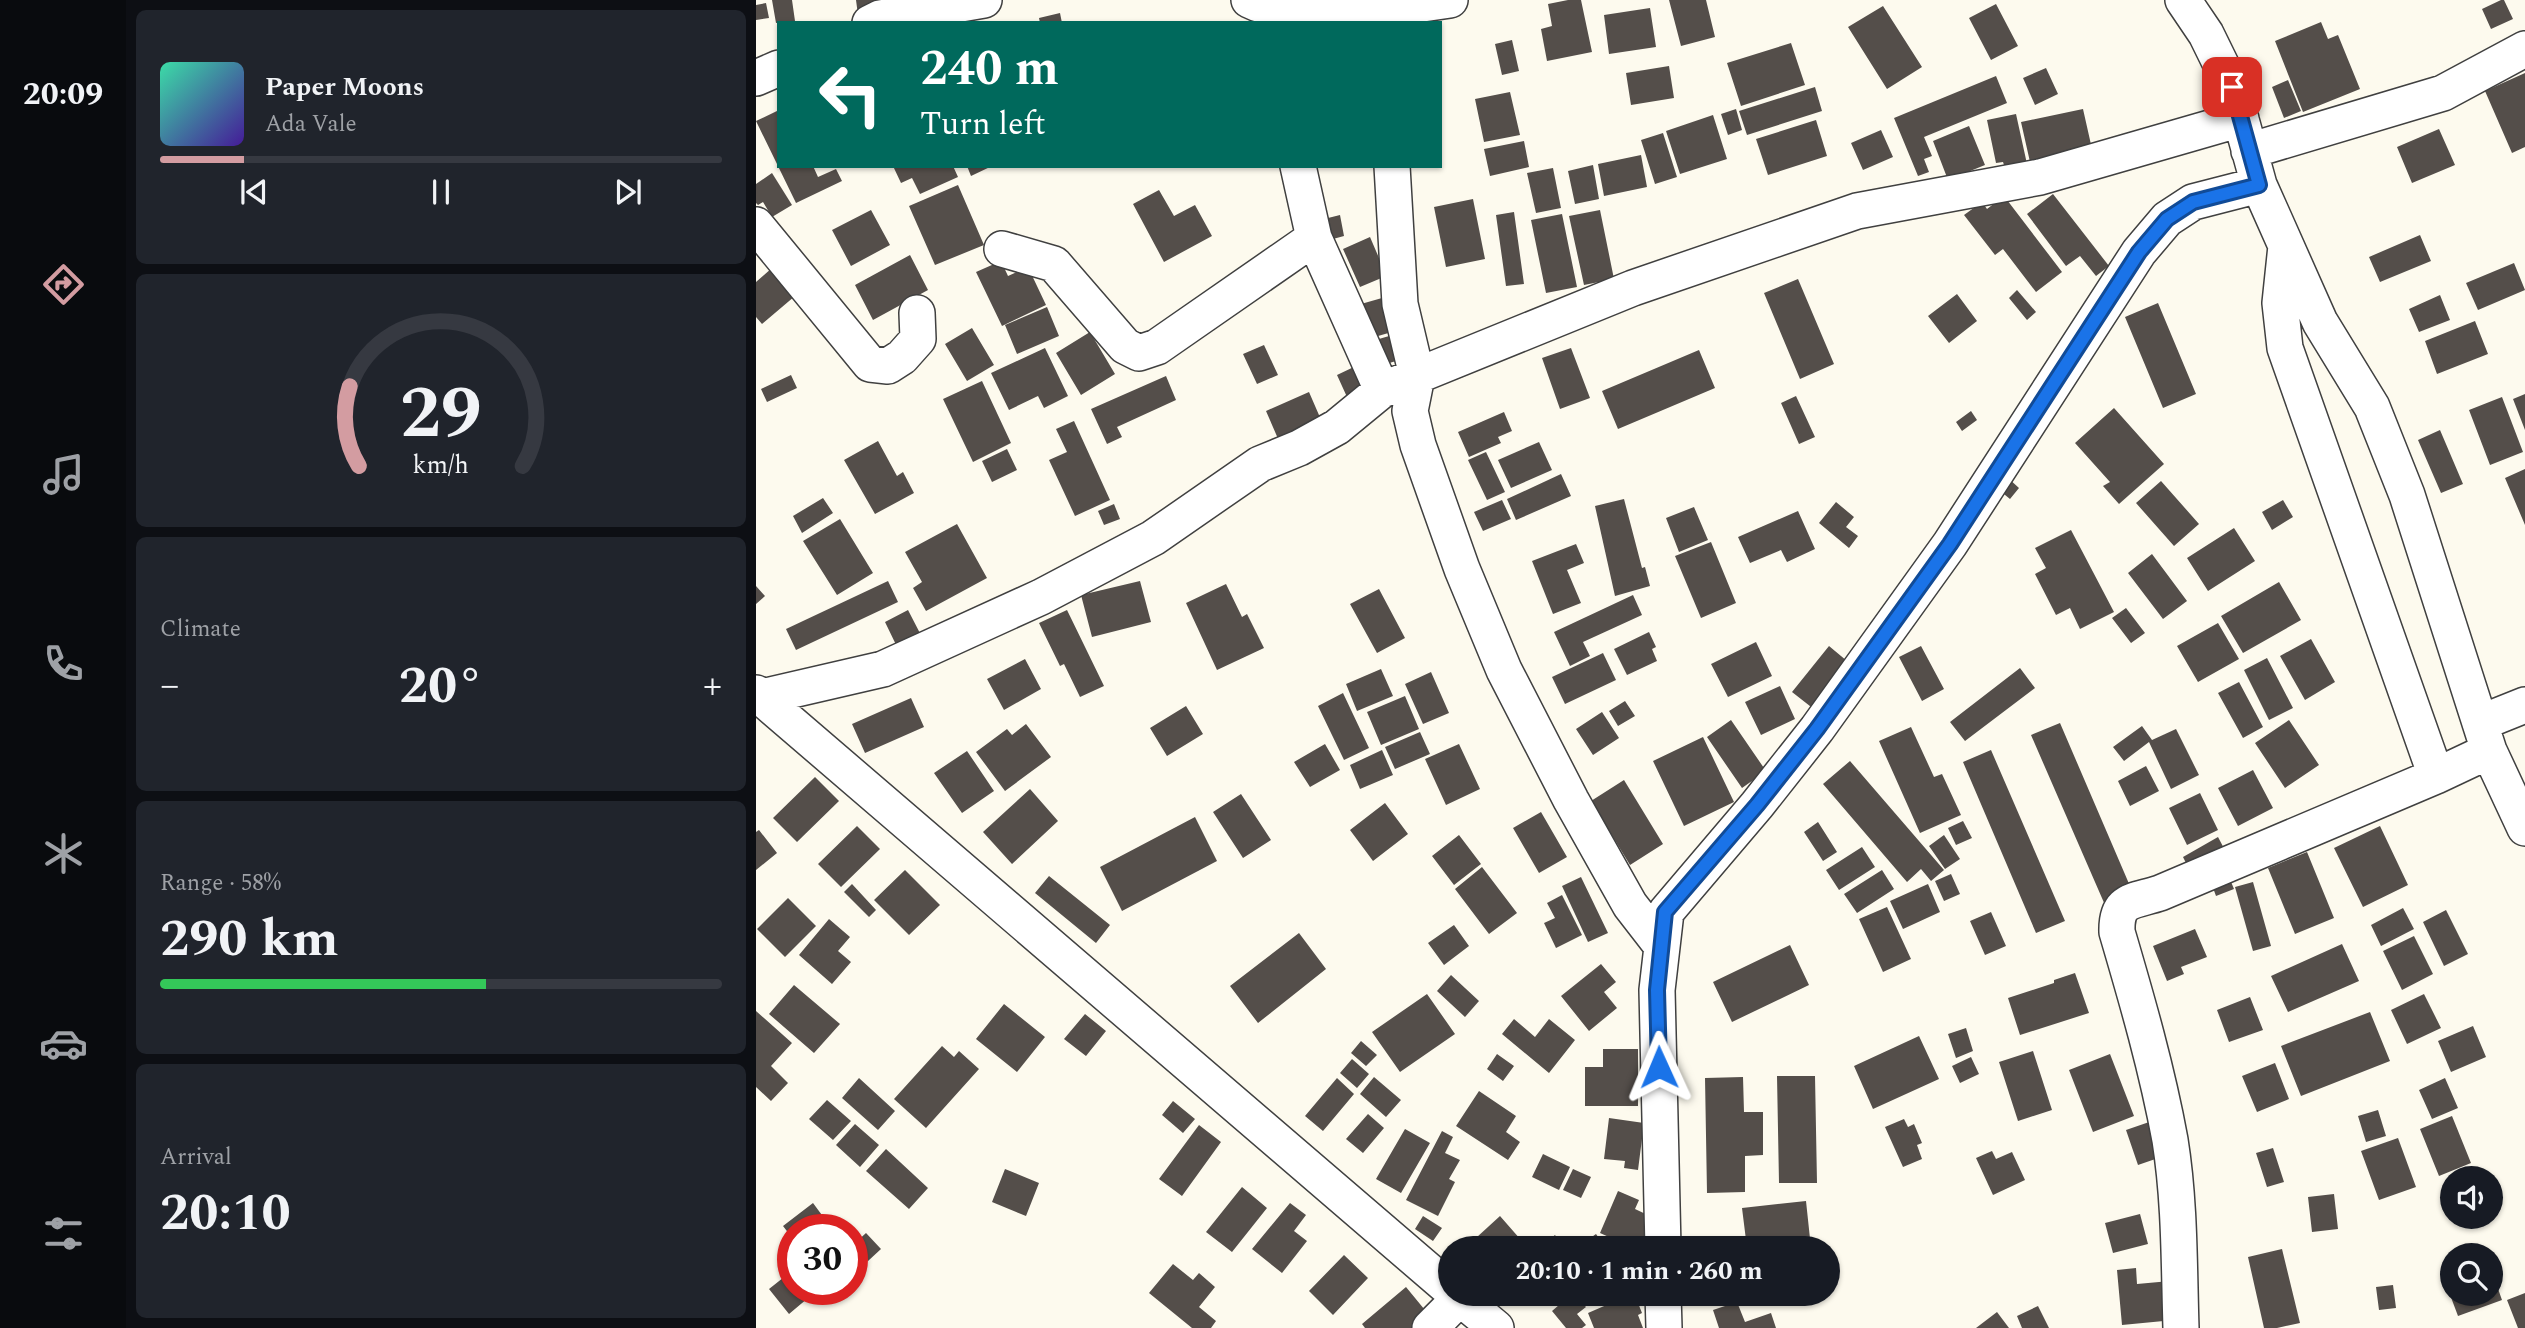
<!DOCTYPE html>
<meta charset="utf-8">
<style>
:root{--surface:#171b24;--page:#20242c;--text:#f1f3f6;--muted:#9ea1a6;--line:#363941;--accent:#d39ca1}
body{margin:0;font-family:Spectral,serif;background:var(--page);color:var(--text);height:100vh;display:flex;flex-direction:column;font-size:26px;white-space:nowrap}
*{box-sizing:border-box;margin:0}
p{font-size:23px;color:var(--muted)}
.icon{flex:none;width:38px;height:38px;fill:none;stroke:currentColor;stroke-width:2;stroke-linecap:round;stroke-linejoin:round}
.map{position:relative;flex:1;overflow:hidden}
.drawer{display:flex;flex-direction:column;gap:10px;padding:10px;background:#0d0f14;width:630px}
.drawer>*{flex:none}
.banner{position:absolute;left:21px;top:21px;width:665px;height:147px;border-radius:0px;box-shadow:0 2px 5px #0004;background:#00695c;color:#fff;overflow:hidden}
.buttons{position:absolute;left:1684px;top:1166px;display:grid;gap:14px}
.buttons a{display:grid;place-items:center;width:63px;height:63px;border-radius:50%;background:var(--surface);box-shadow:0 2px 5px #0004;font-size:35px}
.speed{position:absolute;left:21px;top:1214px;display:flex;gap:14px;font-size:35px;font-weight:700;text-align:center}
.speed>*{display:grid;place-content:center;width:91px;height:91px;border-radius:50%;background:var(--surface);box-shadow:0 2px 5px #0004;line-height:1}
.speed .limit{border:10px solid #d22;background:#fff;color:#111}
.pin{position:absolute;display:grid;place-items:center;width:60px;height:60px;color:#fff;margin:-30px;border-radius:14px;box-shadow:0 4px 10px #0006}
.me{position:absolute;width:77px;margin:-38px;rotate:359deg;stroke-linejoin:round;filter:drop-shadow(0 0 5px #0008)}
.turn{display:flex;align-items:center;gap:24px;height:147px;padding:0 28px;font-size:32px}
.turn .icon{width:91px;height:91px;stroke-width:2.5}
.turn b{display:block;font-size:49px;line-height:60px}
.big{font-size:52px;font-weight:700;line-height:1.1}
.drawer .tile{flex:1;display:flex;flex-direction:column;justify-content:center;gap:10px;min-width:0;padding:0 24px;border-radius:10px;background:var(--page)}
.drawer .dial{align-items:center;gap:0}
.dial svg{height:182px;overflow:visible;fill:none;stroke:var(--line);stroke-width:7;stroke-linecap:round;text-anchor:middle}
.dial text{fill:var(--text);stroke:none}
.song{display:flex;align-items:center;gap:21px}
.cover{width:84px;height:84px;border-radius:10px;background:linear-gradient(135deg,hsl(160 70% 55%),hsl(260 70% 35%))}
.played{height:7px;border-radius:4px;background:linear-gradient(90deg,var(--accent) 15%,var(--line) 15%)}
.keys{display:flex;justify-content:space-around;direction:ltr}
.heat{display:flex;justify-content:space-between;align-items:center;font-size:38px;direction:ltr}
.charge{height:10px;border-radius:5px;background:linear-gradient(90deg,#34c759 58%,var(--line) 0)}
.trip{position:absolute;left:682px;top:1236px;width:402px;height:70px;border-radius:35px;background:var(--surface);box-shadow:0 2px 5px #0004;font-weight:700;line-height:70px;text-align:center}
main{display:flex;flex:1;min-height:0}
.dock{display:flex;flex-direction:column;width:126px;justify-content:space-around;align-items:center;background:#090b0e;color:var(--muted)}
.dock .icon{width:49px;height:49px}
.dock .active{color:var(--accent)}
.dock b{font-size:32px;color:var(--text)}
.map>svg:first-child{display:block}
.building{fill:#544e4a}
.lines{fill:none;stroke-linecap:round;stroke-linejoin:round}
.minor-casing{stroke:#404040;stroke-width:38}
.minor{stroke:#fff;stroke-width:35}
.route-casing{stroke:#114b97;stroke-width:18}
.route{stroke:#1a73e8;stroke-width:12}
</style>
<main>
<nav class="dock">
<b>20:09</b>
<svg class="icon active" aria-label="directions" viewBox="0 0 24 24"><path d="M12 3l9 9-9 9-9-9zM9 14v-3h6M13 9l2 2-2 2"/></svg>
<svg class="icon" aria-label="music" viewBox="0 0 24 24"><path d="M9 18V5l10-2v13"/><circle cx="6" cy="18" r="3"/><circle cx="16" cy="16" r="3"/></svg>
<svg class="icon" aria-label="phone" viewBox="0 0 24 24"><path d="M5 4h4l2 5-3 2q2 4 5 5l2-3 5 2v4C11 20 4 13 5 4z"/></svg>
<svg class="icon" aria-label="climate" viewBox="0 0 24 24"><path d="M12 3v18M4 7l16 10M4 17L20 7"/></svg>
<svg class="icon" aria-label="car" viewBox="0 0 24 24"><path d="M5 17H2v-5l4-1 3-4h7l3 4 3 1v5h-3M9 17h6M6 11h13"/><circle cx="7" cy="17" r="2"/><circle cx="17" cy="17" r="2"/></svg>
<svg class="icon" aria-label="filters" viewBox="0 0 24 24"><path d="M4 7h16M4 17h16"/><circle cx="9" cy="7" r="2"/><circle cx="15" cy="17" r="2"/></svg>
</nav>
<section class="drawer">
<div class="tile">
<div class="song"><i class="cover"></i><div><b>Paper Moons</b><p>Ada Vale</p></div></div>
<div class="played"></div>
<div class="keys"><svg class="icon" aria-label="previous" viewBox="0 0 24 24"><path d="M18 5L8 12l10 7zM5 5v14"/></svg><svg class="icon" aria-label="pause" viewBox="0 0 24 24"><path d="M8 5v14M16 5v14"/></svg><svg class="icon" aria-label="next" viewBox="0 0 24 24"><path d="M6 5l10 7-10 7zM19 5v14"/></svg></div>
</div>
<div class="tile dial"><svg viewBox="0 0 100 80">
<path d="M14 69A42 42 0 1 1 86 69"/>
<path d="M14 69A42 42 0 0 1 10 34" stroke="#d39ca1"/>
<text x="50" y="56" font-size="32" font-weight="700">29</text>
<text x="50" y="72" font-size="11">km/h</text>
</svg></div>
<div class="tile"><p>Climate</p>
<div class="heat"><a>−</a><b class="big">20°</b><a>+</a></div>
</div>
<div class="tile"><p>Range · 58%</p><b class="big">290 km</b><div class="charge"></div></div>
<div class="tile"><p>Arrival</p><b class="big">20:10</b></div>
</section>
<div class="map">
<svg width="1769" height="1328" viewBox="0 0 1769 1328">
<rect width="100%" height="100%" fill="#fdfaee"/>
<path class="building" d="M16,0H36L39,21L20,23Z
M100,0H134L102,15Z
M812,0H825L836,52L791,61L785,29L796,26L792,4Z
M913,0H950L959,37L925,46Z
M1745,0H1748L1757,19L1735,29L1726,9Z
M10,3L13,18L0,20V5Z
M1240,4L1262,46L1235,60L1213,18Z
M1127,6L1166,67L1131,89L1092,27Z
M894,8L900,47L853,54L848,15Z
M304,13L306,23H284L283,18Z
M1565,22L1572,39L1582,35L1604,89L1547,112L1519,41Z
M756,40L763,71L746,75L739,44Z
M1035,43L1049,85L985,106L971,63Z
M913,66L918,98L875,105L870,73Z
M1290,68L1302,94L1279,105L1267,78Z
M1769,73V147L1756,153L1729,91Z
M1240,76L1251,103L1168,137L1176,156L1168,159L1173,172L1162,176L1138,118Z
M1532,80L1545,111L1528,118L1516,87Z
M1059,87L1066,111L991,135L983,111Z
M754,92L764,135L728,142L719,99Z
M980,109L986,130L972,135L965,114Z
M1327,109L1336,149L1274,162L1265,122Z
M23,110V166H57L62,177L80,169L86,181L40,203L0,121Z
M1260,114L1271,164L1249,168L1247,162L1240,163L1231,120Z
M957,115L971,159L924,174L910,131Z
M1060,120L1071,156L1012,175L1000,139Z
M1213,126L1229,165L1192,180L1177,141Z
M1683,129L1699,165L1656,183L1641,147Z
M1125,130L1137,157L1107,170L1095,143Z
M907,133L921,177L899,184L885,140Z
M768,141L773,167L734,176L728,149Z
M885,155L891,187L848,196L842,164Z
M837,165L843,199L819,204L812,171Z
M137,166H197L202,177L164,194L156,178L145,183Z
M211,166H236L215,176Z
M797,168L805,208L780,213L771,173Z
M16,173L36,205L16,217L7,202L2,205L0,203V184Z
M202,185L228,245L179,265L153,206Z
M403,190L418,216L439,205L456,236L408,262L377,204Z
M1297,194L1353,266L1340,276L1324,256L1310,266L1271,214Z
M1248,196L1306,272L1280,292L1247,249L1239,255L1208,215L1226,202L1231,209Z
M717,199L729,259L690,267L678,207Z
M115,210L134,245L95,266L76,230Z
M844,210L858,279L828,285L813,216Z
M758,212L768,284L750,286L740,215Z
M806,214L821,287L790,293L775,220Z
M584,215L588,236L577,239L572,218Z
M1664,235L1675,261L1624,282L1613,257Z
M614,237L623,258L628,256L635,274L604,287L587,249Z
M154,255L172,290L117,320L99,285Z
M245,261L252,276L272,267L290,305L246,326L220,272Z
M1758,263L1769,290L1722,310L1710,283Z
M16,268L39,296L6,324L0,317V282Z
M1042,279L1078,364L1044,379L1008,293Z
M1261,290L1280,312L1271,320L1253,298Z
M1201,294L1221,321L1193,343L1172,316Z
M1684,295L1694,320L1663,332L1653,309Z
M633,296L643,330L615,338L605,304Z
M1402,303L1440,394L1407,408L1369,317Z
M291,307L303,336L261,354L249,325Z
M1719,321L1732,354L1681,374L1669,341Z
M216,328L238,365L211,381L189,344Z
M334,332L359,374L325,395L300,353Z
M640,334L647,359L623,366L616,341Z
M508,345L522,375L501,384L487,354Z
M289,348L312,396L288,408L282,396L253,410L235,373Z
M815,348L834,398L804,409L786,358Z
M943,350L959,388L862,429L846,391Z
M602,365L612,388L591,397L581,375Z
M35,375L41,388L11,402L5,389Z
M410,376L420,400L361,427L366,437L351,444L335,409Z
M226,381L255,443L217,462L187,399Z
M553,392L566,422L523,441L510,411Z
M1769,394V430L1757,399Z
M1040,396L1059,437L1043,444L1025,403Z
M1746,397L1767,452L1734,465L1713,410Z
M1358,408L1408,464L1363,504L1347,486L1354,482L1319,443Z
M1215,411L1221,420L1206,431L1200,422Z
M748,412L756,431L742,437L745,443L713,457L702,432Z
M318,421L354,500L319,516L293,460L311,452L300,429Z
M1684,430L1707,484L1685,493L1662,440Z
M122,441L141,476L147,472L158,493L119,514L88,460Z
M783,442L796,470L755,488L742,460Z
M251,449L261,470L236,482L226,461Z
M730,452L749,492L731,500L712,460Z
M1769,469V525L1749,478Z
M805,474L815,496L760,520L751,499Z
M1252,478L1263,488L1254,499L1243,490Z
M1405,481L1443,524L1418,546L1380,503Z
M67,498L77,513L46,533L37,516Z
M868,499L886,568L889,567L894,586L859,596L839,506Z
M746,500L755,519L727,531L718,512Z
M1527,500L1537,517L1516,530L1506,512Z
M1080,502L1098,517L1090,527L1102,536L1093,548L1063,523Z
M358,504L364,519L348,525L342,511Z
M938,507L952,540L923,552L910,518Z
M1042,511L1059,549L1031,562L1025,550L994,563L982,537Z
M84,519L117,573L81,595L47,541Z
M201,524L231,578L170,611L157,588L166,582L149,552Z
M1478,528L1499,561L1452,591L1431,558Z
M1315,530L1358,612L1324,629L1314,608L1300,615L1279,574L1290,568L1279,548Z
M955,542L980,603L945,618L919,556Z
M820,544L828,563L811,570L825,603L797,614L776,561Z
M1396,554L1431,601L1407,619L1372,573Z
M132,581L142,602L40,650L30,629Z
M384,581L395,622L336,637L325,595Z
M1523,582L1545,620L1487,653L1465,616Z
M470,584L486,617L491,614L508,648L461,670L430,603Z
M0,586L9,596L0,604Z
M623,589L649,638L621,653L594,604Z
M877,595L886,615L827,642L834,656L814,666L798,632Z
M1370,608L1389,633L1375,643L1356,618Z
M152,610L168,641L144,653L129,622Z
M311,610L348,686L324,697L308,664L304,666L283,623Z
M1462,623L1483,659L1442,682L1421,646Z
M893,632L900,647L896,649L901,661L871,675L858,649Z
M1555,639L1579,682L1549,700L1524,656Z
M1000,642L1016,676L972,697L955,664Z
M1073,646L1091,661L1059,710L1036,692Z
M1165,646L1188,689L1166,701L1143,657Z
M847,653L860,680L809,704L796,677Z
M1511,658L1537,708L1513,720L1488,670Z
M269,659L285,689L248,710L231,679Z
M1264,668L1279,688L1209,741L1194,722Z
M625,669L637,696L601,711L590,684Z
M675,672L693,713L667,724L649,684Z
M1483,682L1507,727L1487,738L1462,693Z
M1024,686L1039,719L1005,735L989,702Z
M587,693L613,748L588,760L562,706Z
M649,696L663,729L625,745L611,712Z
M155,698L168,727L109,753L96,724Z
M869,701L879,716L862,726L853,711Z
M430,706L447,734L411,756L394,728Z
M846,712L863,738L837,755L820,729Z
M975,720L1010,771L986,788L951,737Z
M1533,720L1563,765L1529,788L1499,743Z
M1304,723L1377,893L1349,905L1275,735Z
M270,724L295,757L249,791L220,752L251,729L256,735Z
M1386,726L1396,740L1420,729L1443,775L1415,789L1393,742L1368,761L1357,747Z
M1155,727L1178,777L1186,774L1205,815L1164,833L1123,741Z
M664,732L674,754L639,769L629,747Z
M947,737L978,802L928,826L897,761Z
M569,744L584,770L554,787L538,762Z
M703,744L724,789L690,805L669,759Z
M626,750L637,775L604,789L594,765Z
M1235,750L1309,921L1280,933L1207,762Z
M211,751L238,791L206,813L178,773Z
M1094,761L1188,870L1175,881L1165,869L1151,882L1067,784Z
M1390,766L1403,791L1374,806L1362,781Z
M1497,770L1517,808L1482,826L1462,788Z
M59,777L83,801L41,842L17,818Z
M868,780L907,844L874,865L835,801Z
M274,789L302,821L256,864L227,832Z
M1444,793L1462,830L1431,845L1413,808Z
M485,794L515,840L487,858L457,812Z
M629,803L652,834L617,861L594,830Z
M785,812L811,857L783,873L757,828Z
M439,817L461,861L366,911L344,867Z
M1207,821L1216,838L1200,845L1192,828Z
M1062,822L1081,852L1067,861L1048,832Z
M101,826L124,849L85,887L62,864Z
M1624,826L1652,885L1607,907L1578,848Z
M3,830L21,853L0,870V832Z
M703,835L725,864L698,885L676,856Z
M1188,835L1204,859L1189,869L1173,846Z
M1462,837L1472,856L1436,875L1427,857Z
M1106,847L1119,867L1083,890L1070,870Z
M1551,852L1578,918L1539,934L1512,868Z
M726,867L761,913L733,934L699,889Z
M149,870L184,905L153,935L118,900Z
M1126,870L1138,889L1101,913L1088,894Z
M1195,874L1204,894L1188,901L1179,881Z
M293,876L354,925L340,943L279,893Z
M825,877L852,933L832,942L806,886Z
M1473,877L1478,889L1460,896L1456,885Z
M1497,882L1515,946L1497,951L1479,887Z
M96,884L120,910L113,917L88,892Z
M1172,884L1184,912L1147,929L1134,901Z
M806,895L826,935L800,948L788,923L799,918L791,903Z
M32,898L60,926L29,957L1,929Z
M1131,907L1155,959L1127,972L1103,919Z
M1647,908L1658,929L1625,946L1615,925Z
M1690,910L1712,954L1688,966L1667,922Z
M1235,912L1250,946L1229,955L1214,921Z
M73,919L94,937L82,951L95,962L76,984L43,955Z
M698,925L713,946L688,965L672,943Z
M1439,929L1451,957L1425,967L1428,974L1411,981L1397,946Z
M543,933L570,969L502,1023L474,986Z
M1658,936L1677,974L1646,990L1627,951Z
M1586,944L1603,981L1532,1012L1515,976Z
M1034,945L1053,985L976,1022L957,982Z
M845,964L860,982L848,992L861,1008L833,1031L805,996Z
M1319,973L1333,1013L1264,1035L1252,998L1298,983V980Z
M695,975L723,1001L709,1017L681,991Z
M38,985L84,1024L58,1053L13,1014Z
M671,994L699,1034L644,1072L616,1032Z
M1668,994L1685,1028L1651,1044L1635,1010Z
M1494,997L1507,1030L1473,1042L1461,1010Z
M248,1004L289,1037L261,1072L220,1039Z
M0,1011L36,1043L15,1066L32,1083L15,1101L0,1087Z
M1614,1012L1634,1061L1545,1096L1525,1046Z
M329,1014L350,1031L330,1056L308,1039Z
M758,1019L779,1037L793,1019L819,1040L793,1073L746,1034Z
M1717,1026L1730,1057L1695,1072L1682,1041Z
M1210,1028L1217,1051L1200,1058L1192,1034Z
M1163,1036L1183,1079L1117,1109L1098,1066Z
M605,1041L621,1055L610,1066L595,1053Z
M186,1046L198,1057L203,1051L223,1069L170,1128L138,1099Z
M847,1049H882V1106H829V1067H847Z
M1277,1051L1296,1110L1262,1121L1243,1062Z
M741,1054L758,1066L747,1081L731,1069Z
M1354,1054L1378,1116L1337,1132L1313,1070Z
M1215,1057L1223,1074L1204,1083L1196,1066Z
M596,1059L613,1074L601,1088L584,1073Z
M1519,1063L1533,1099L1501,1112L1486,1076Z
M1021,1076H1059L1061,1183H1023Z
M618,1077L645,1100L630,1117L604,1094Z
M987,1077L988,1112H1007V1155L989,1156V1192L951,1193L949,1078Z
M103,1078L139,1111L122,1130L86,1098Z
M581,1078L598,1094L567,1131L549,1116Z
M1689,1078L1702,1108L1676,1119L1663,1090Z
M723,1091L760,1116L750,1132L764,1142L752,1160L700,1126Z
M71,1100L95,1121L77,1140L53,1119Z
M417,1101L439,1119L427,1133L406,1115Z
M1622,1110L1630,1136L1610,1142L1602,1116Z
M612,1114L628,1128L607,1153L590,1139Z
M1696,1116L1715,1163L1683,1176L1664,1129Z
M853,1118L888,1123L882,1170L868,1168L869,1161L848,1159Z
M1148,1119L1152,1127L1158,1124L1166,1143L1161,1145L1166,1159L1147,1167L1129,1127Z
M1399,1120L1411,1155L1382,1165L1370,1130Z
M99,1124L123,1145L104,1167L80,1145Z
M443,1125L465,1142L426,1196L403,1179Z
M649,1129L674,1143L645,1193L620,1179Z
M686,1131L697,1137L689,1153L704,1160L693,1179L699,1182L682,1216L650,1200Z
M1642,1138L1660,1187L1623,1200L1605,1151Z
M1517,1148L1528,1182L1511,1187L1500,1153Z
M130,1149L172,1188L153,1209L110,1171Z
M1236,1151L1240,1159L1256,1152L1269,1180L1237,1195L1220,1158Z
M787,1154L814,1167L803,1190L776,1177Z
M249,1169L283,1183L270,1216L236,1202Z
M817,1169L835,1177L825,1198L807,1190Z
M486,1187L511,1208L476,1252L450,1232Z
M862,1191L883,1200L879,1209L896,1217L892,1248H861L864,1242L844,1233Z
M1578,1194L1582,1229L1556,1232L1552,1197Z
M1050,1201L1055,1248H991L986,1208Z
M57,1203L74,1226L68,1230H37V1239L27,1226Z
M534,1203L550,1215L538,1231L551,1241L526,1273L496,1249Z
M1384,1214L1392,1244L1357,1253L1349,1223Z
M667,1216L686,1228L677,1241L659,1229Z
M744,1216L772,1248H709Z
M110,1233L125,1249L112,1261L97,1245Z
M840,1234L850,1248H824L823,1246Z
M799,1235L808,1248H783Z
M1526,1249L1544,1323L1521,1328H1508L1492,1257Z
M588,1255L612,1278L577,1315L553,1291Z
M417,1264L437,1280L443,1273L459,1287L443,1307L460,1321L455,1328H436L393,1293Z
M1380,1268L1381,1284L1414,1281L1418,1320L1366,1325L1361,1270Z
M1735,1269L1746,1300L1702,1316L1690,1284L1696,1282V1293H1734Z
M37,1270V1290H55L58,1293L33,1314L13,1289Z
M1637,1285L1640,1308L1623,1310L1620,1287Z
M650,1287L673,1315L657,1328H609L606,1324Z
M817,1293L830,1307L821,1314L830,1325L826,1328H810L796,1311Z
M859,1293H878L886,1313L882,1315L887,1328H838L832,1313L862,1300Z
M1769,1293V1328H1762L1751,1300Z
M981,1302L989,1322L1015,1313L1020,1328H963L957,1310Z
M1282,1306L1293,1328H1266L1261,1316Z
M1241,1312L1253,1328H1220Z"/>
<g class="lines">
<g class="minor-casing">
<path id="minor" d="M493,0L502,4L660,5L694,0
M1427,0L1450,34L1476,87L1503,185L1564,322L1616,407L1651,495L1733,751L1769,828
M114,23L124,18L228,0
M0,78L23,68
M1493,151L1687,93L1769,49
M542,166L558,238L626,390
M636,166L644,304L661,376L654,411L662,445L706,569L748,670L815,800L874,905L905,945
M0,225L114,364L132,366L146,357L162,339L161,313
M1530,246L1524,303L1529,348L1680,776
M246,249L298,264L369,346L383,353L401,347L558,238
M0,693L695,1290
M6,697L127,669L285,597L397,538L504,464L543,448L581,427L626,390L877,288L1101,211L1284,177L1485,119
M1724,723L1769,705
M907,1248L901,990L910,912L1001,805L1061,729L1194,544L1383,252L1411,219L1437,202L1503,185
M698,1293L740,1328
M907,1293L908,1328
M674,1328L704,1298
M1425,1328C1423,1266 1424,1202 1414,1140C1401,1069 1381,1000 1361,932C1360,898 1377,902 1404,893L1680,776L1733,751"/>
</g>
<use href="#minor" class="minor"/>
</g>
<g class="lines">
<g class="route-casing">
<path id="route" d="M903,1067L901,990L909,912L1001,805L1061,729L1194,544L1383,252L1411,219L1437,202L1503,185L1476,87"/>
</g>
<use href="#route" class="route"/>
</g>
</svg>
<div class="buttons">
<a><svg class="icon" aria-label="sound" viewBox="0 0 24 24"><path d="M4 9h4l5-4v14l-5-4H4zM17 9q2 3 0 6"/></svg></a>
<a><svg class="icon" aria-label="search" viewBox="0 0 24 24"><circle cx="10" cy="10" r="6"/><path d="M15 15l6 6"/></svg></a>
</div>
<div class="speed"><div class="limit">30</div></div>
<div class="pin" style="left:1476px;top:87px;background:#d93025"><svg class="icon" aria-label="arrive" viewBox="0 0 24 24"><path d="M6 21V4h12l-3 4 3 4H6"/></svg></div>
<svg class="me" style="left:903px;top:1067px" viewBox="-20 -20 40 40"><path d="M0-17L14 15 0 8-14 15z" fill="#1a73e8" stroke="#fff" stroke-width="4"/></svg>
<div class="trip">20:10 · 1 min · 260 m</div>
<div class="banner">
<div class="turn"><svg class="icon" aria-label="left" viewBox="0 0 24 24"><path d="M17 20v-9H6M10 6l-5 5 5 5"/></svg><div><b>240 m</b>Turn left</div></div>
</div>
</div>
</main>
